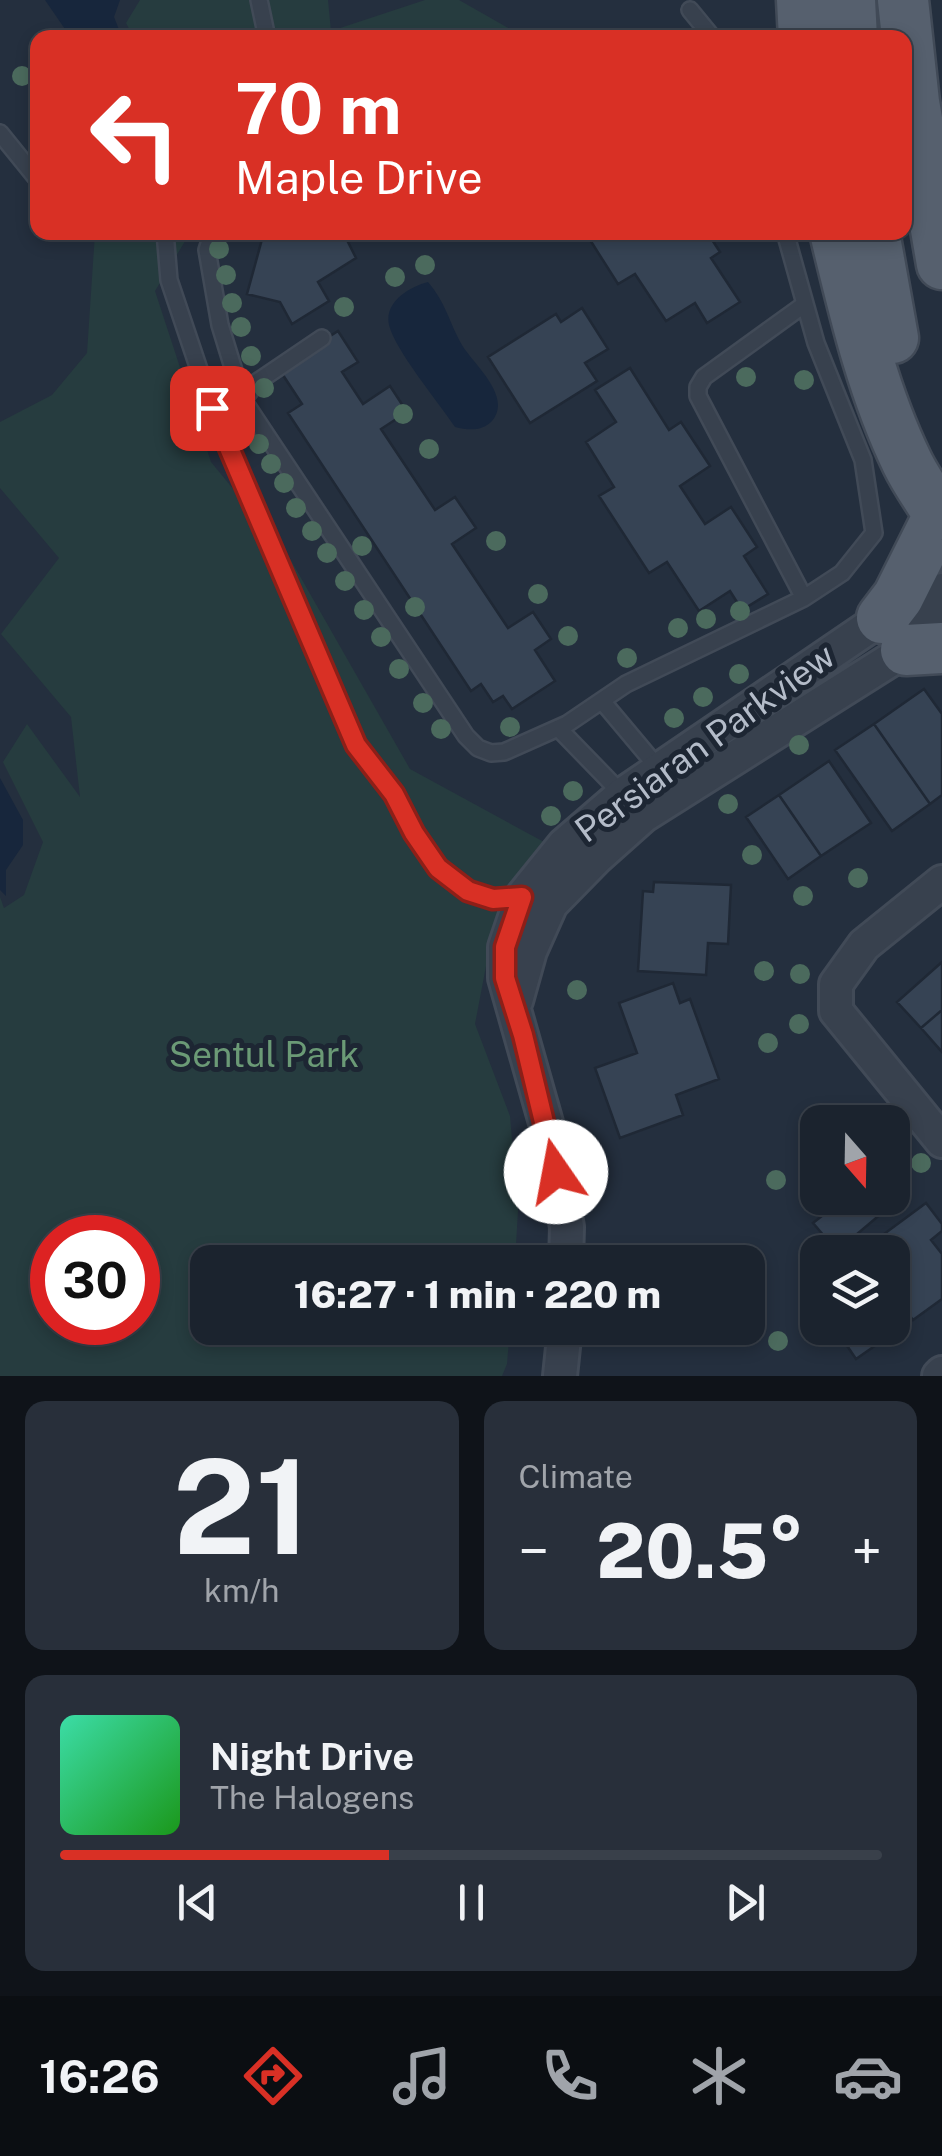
<!DOCTYPE html>
<meta charset="utf-8">
<style>
:root{--surface:#1b232e;--page:#282f3a;--text:#f1f3f6;--muted:#a0a4aa;--line:#39404a;--accent:#d93025}
body{margin:0;font-family:"Public Sans",sans-serif;background:var(--page);color:var(--text);height:100vh;display:flex;flex-direction:column;font-size:38px;white-space:nowrap}
*{box-sizing:border-box;margin:0}
p{font-size:32px;color:var(--muted)}
.icon{flex:none;width:55px;height:55px;fill:none;stroke:currentColor;stroke-width:2;stroke-linecap:round;stroke-linejoin:round}
.map{position:relative;height:1376px;overflow:hidden}
.side{display:flex;flex-direction:column;gap:25px;padding:25px;background:#0f1319;flex:1}
.side>*{flex:none}
.banner{position:absolute;left:30px;top:30px;width:882px;height:210px;border-radius:20px;box-shadow:0 5px 15px #0003,0 0 0 2px var(--line);background:#d93025;color:#fff;overflow:hidden}
.needle{width:65px;rotate:160deg}
.controls{position:absolute;left:800px;top:1105px;display:grid;gap:20px}
.controls a{display:grid;place-items:center;width:110px;height:110px;border-radius:20px;background:var(--surface);box-shadow:0 5px 15px #0003,0 0 0 2px var(--line);font-size:50px}
.speed{position:absolute;left:30px;top:1215px;display:flex;gap:20px;font-size:50px;font-weight:700;text-align:center}
.speed>*{display:grid;place-content:center;width:130px;height:130px;border-radius:50%;background:var(--surface);box-shadow:0 5px 15px #0003,0 0 0 2px var(--line);line-height:1}
.speed .limit{border:15px solid #d22;background:#fff;color:#111}
.pin{position:absolute;display:grid;place-items:center;width:85px;height:85px;color:#fff;margin:-42px;border-radius:20px;box-shadow:0 5px 15px #0006}
.me{position:absolute;width:110px;margin:-55px;rotate:348deg;stroke-linejoin:round;filter:drop-shadow(0 0 8px #0008)}
.turn{display:flex;align-items:center;gap:35px;height:210px;padding:0 40px;font-size:45px}
.turn .icon{width:130px;height:130px;stroke-width:2.5}
.turn b{display:block;font-size:70px;line-height:85px}
.big{font-size:75px;font-weight:800;line-height:1.1}
.side .card{flex:1;display:flex;flex-direction:column;justify-content:center;gap:15px;min-width:0;padding:0 35px;border-radius:20px;background:var(--page)}
.side .dial{align-items:center;gap:0}
.dial b{font-size:130px;line-height:1}
.song{display:flex;align-items:center;gap:30px}
.cover{width:120px;height:120px;border-radius:15px;background:linear-gradient(135deg,hsl(160 70% 55%),hsl(120 70% 35%))}
.played{height:10px;border-radius:5px;background:linear-gradient(90deg,var(--accent) 40%,var(--line) 40%)}
.keys{display:flex;justify-content:space-around;direction:ltr}
.heat{display:flex;justify-content:space-between;align-items:center;font-size:55px;direction:ltr}
.side .tiles{flex:1;display:grid;gap:25px;grid-template-columns:1fr 1fr}
.card:last-child{grid-column:span 2}
.trip{position:absolute;left:190px;top:1245px;width:575px;height:100px;border-radius:20px;background:var(--surface);box-shadow:0 5px 15px #0003,0 0 0 2px var(--line);font-weight:800;line-height:100px;text-align:center}
.tab-bar{display:flex;height:160px;justify-content:space-around;align-items:center;background:#0b0e12;color:var(--muted)}
.tab-bar .icon{width:70px;height:70px}
.tab-bar .on{color:var(--accent)}
.tab-bar b{font-size:45px;color:var(--text)}
.map>svg:first-child{display:block}
.green{fill:#263c3f;fill-rule:evenodd}
.water{fill:#17263c}
.building{fill:#364354;stroke:#1f2835;stroke-width:2.5}
.lines{fill:none;stroke-linecap:round;stroke-linejoin:round}
.lane-casing{stroke:#414a57;stroke-width:20}
.street-casing{stroke:#414a57;stroke-width:38}
.primary-casing{stroke:#414a57;stroke-width:55}
.lane{stroke:#38414e;stroke-width:15}
.street{stroke:#38414e;stroke-width:32}
.primary{stroke:#56606e;stroke-width:50}
.tree{fill:#4b6a5d}
.route-casing{stroke:#8d1f18;stroke-width:25}
.route{stroke:#d93025;stroke-width:18}
.labels{text-anchor:middle;stroke-width:10;stroke-linejoin:round;paint-order:stroke}
.street-label{font-size:35px;fill:#b4bcc9;stroke:#1d2633}
.park-label{font-size:35px;fill:#6b9a76;stroke:#1d2633}
</style>
<div class="map">
<svg width="942" height="1376" viewBox="0 0 942 1376">
<rect width="100%" height="100%" fill="#242f3e"/>
<path class="green" d="M140,0H328L331,31L425,0H459L524,37L134,38L126,23Z
M95,233H190L155,291L211,462L289,557L410,769L544,842L495,919L475,1024L510,1116L518,1211L515,1262H208V1328H510L507,1364L502,1376H0V897L4,908L24,895L43,842L3,762L27,724L80,797L71,717L1,634L59,558L0,488V422L52,395L87,353ZM52,1238H138V1322H52Z"/>
<path class="water" d="M45,0H120L114,17L122,37H66L67,32Z
M428,282C446,303 449,322 462,345C473,364 513,396 492,421C481,432 468,430 455,427C439,403 395,350 389,325C384,302 409,287 428,282Z
M0,778L23,820V845L6,870V896L0,890Z"/>
<path class="building" d="M264,232L284,234L366,232L348,242L356,258L318,282L329,301L292,324L280,302L247,294Z
M585,232H707L720,252L711,258L740,302L707,323L695,303L666,321L635,274L618,284Z
M582,308L608,349L585,363L597,381L530,423L488,357L556,314L561,322Z
M338,331L358,362L342,372L363,404L390,386L407,412L381,429L435,510L455,497L476,528L452,544L508,628L533,612L551,639L535,650L555,681L512,709L503,696L493,702L481,684L471,691L288,413L302,404L279,369Z
M630,368L669,430L681,422L710,466L680,486L705,524L731,507L757,547L744,556L768,594L742,610L730,591L699,611L667,562L649,573L599,496L614,487L586,442L616,422L595,390Z
M924,689L942,714V795L930,804L874,724Z
M874,724L930,804L892,831L835,750Z
M829,761L871,823L821,856L779,795Z
M779,795L821,856L788,879L746,817Z
M654,882L731,885L728,944L708,943L706,975L638,971L643,891L653,892Z
M942,962V1010L921,1028L897,1002Z
M673,983L680,1003L690,999L719,1079L676,1095L683,1115L620,1138L595,1068L637,1053L619,1003Z
M942,1010V1052L921,1028Z
M892,1187L901,1197L837,1251L813,1223L822,1216L818,1212L835,1198H892Z
M926,1203L942,1224V1231L931,1240L942,1254V1299L913,1320L892,1293V1252L861,1251Z
M835,1328H883L889,1336L856,1359Z"/>
<g class="lines">
<g class="lane-casing">
<path id="lane" d="M259,0L267,38
M690,10L713,38
M0,133L38,180
M165,232L169,280L212,408L356,745L394,794L414,833L438,868L468,891L493,899L523,897
M213,232L207,250L220,325L243,400L466,736L478,748L491,753L504,752L567,724L626,684L804,598L842,573L874,533L863,460L816,343L785,232
M243,400L257,382L322,338
M804,598L698,396V387L704,377L805,304
M602,701L659,769
M558,728L625,797"/>
</g>
<g class="street-casing">
<path id="street" d="M942,882L864,945L836,984V1011L942,1141
M516,1001L530,951L551,904L597,857L643,816L906,650L942,610
M566,1262L567,1227L552,1144L505,978V947L522,897L564,845L622,795L882,618L942,590
M560,1376L565,1328
M939,1376L942,1373"/>
</g>
<g class="primary-casing">
<path id="primary" d="M802,0L804,38
M850,0L852,38
M903,0L914,102L942,264
M835,232C854,310 872,390 907,462C916,481 929,498 939,515
M874,232L893,338
M882,618L898,597L939,515
M906,650L942,648"/>
</g>
<use href="#lane" class="lane"/>
<use href="#street" class="street"/>
<use href="#primary" class="primary"/>
</g>
<g class="tree">
<circle cx="22" cy="76" r="10"/>
<circle cx="219" cy="249" r="10"/>
<circle cx="425" cy="265" r="10"/>
<circle cx="226" cy="275" r="10"/>
<circle cx="395" cy="277" r="10"/>
<circle cx="232" cy="303" r="10"/>
<circle cx="344" cy="307" r="10"/>
<circle cx="241" cy="327" r="10"/>
<circle cx="251" cy="356" r="10"/>
<circle cx="746" cy="377" r="10"/>
<circle cx="804" cy="380" r="10"/>
<circle cx="264" cy="388" r="10"/>
<circle cx="403" cy="414" r="10"/>
<circle cx="259" cy="444" r="10"/>
<circle cx="429" cy="449" r="10"/>
<circle cx="271" cy="464" r="10"/>
<circle cx="284" cy="483" r="10"/>
<circle cx="296" cy="508" r="10"/>
<circle cx="312" cy="531" r="10"/>
<circle cx="496" cy="541" r="10"/>
<circle cx="362" cy="546" r="10"/>
<circle cx="327" cy="553" r="10"/>
<circle cx="345" cy="581" r="10"/>
<circle cx="538" cy="594" r="10"/>
<circle cx="415" cy="607" r="10"/>
<circle cx="364" cy="610" r="10"/>
<circle cx="740" cy="611" r="10"/>
<circle cx="706" cy="619" r="10"/>
<circle cx="678" cy="628" r="10"/>
<circle cx="568" cy="636" r="10"/>
<circle cx="381" cy="637" r="10"/>
<circle cx="627" cy="658" r="10"/>
<circle cx="399" cy="669" r="10"/>
<circle cx="739" cy="674" r="10"/>
<circle cx="703" cy="697" r="10"/>
<circle cx="423" cy="703" r="10"/>
<circle cx="674" cy="718" r="10"/>
<circle cx="510" cy="727" r="10"/>
<circle cx="441" cy="729" r="10"/>
<circle cx="799" cy="745" r="10"/>
<circle cx="573" cy="791" r="10"/>
<circle cx="728" cy="804" r="10"/>
<circle cx="551" cy="816" r="10"/>
<circle cx="752" cy="855" r="10"/>
<circle cx="858" cy="878" r="10"/>
<circle cx="803" cy="896" r="10"/>
<circle cx="764" cy="971" r="10"/>
<circle cx="800" cy="974" r="10"/>
<circle cx="577" cy="990" r="10"/>
<circle cx="799" cy="1024" r="10"/>
<circle cx="768" cy="1043" r="10"/>
<circle cx="921" cy="1163" r="10"/>
<circle cx="776" cy="1180" r="10"/>
<circle cx="778" cy="1341" r="10"/>
</g>
<g class="lines">
<g class="route-casing">
<path id="route" d="M212,408L356,745L394,794L414,833L438,868L468,891L493,899L522,897L505,947V978L523,1035L556,1172"/>
</g>
<use href="#route" class="route"/>
</g>
<g class="labels">
<g class="street-label">
<text transform="translate(705 743) rotate(-36)" y="12">Persiaran Parkview</text>
</g>
<g class="park-label">
<text x="264" y="1067">Sentul Park</text>
</g>
</g>
</svg>
<div class="controls">
<a><svg class="needle" viewBox="-14 -14 28 28"><path d="M0-13l5 13h-10z" fill="#e53935"/><path d="M0 13l5-13h-10z" fill="#a0a4aa"/></svg></a>
<a><svg class="icon" aria-label="layers" viewBox="0 0 24 24"><path d="M12 4l9 5-9 5-9-5zM3 14l9 5 9-5"/></svg></a>
</div>
<div class="speed"><div class="limit">30</div></div>
<div class="pin" style="left:212px;top:408px;background:#d93025"><svg class="icon" aria-label="arrive" viewBox="0 0 24 24"><path d="M6 21V4h12l-3 4 3 4H6"/></svg></div>
<svg class="me" style="left:556px;top:1172px" viewBox="-20 -20 40 40"><circle r="19" fill="#fff"/><path d="M0-13L10 11 0 6-10 11z" fill="#d93025"/></svg>
<div class="trip">16:27 · 1 min · 220 m</div>
<div class="banner">
<div class="turn"><svg class="icon" aria-label="left" viewBox="0 0 24 24"><path d="M17 20v-9H6M10 6l-5 5 5 5"/></svg><div><b>70 m</b>Maple Drive</div></div>
</div>
</div>
<section class="side">
<div class="tiles">
<div class="card dial"><b>21</b><p>km/h</p></div>
<div class="card"><p>Climate</p>
<div class="heat"><a>−</a><b class="big">20.5°</b><a>+</a></div>
</div>
<div class="card">
<div class="song"><i class="cover"></i><div><b>Night Drive</b><p>The Halogens</p></div></div>
<div class="played"></div>
<div class="keys"><svg class="icon" aria-label="previous" viewBox="0 0 24 24"><path d="M18 5L8 12l10 7zM5 5v14"/></svg><svg class="icon" aria-label="pause" viewBox="0 0 24 24"><path d="M8 5v14M16 5v14"/></svg><svg class="icon" aria-label="next" viewBox="0 0 24 24"><path d="M6 5l10 7-10 7zM19 5v14"/></svg></div>
</div>
</div>
</section>
<nav class="tab-bar">
<b>16:26</b>
<svg class="icon on" aria-label="directions" viewBox="0 0 24 24"><path d="M12 3l9 9-9 9-9-9zM9 14v-3h6M13 9l2 2-2 2"/></svg>
<svg class="icon" aria-label="music" viewBox="0 0 24 24"><path d="M9 18V5l10-2v13"/><circle cx="6" cy="18" r="3"/><circle cx="16" cy="16" r="3"/></svg>
<svg class="icon" aria-label="phone" viewBox="0 0 24 24"><path d="M5 4h4l2 5-3 2q2 4 5 5l2-3 5 2v4C11 20 4 13 5 4z"/></svg>
<svg class="icon" aria-label="climate" viewBox="0 0 24 24"><path d="M12 3v18M4 7l16 10M4 17L20 7"/></svg>
<svg class="icon" aria-label="car" viewBox="0 0 24 24"><path d="M5 17H2v-5l4-1 3-4h7l3 4 3 1v5h-3M9 17h6M6 11h13"/><circle cx="7" cy="17" r="2"/><circle cx="17" cy="17" r="2"/></svg>
</nav>
